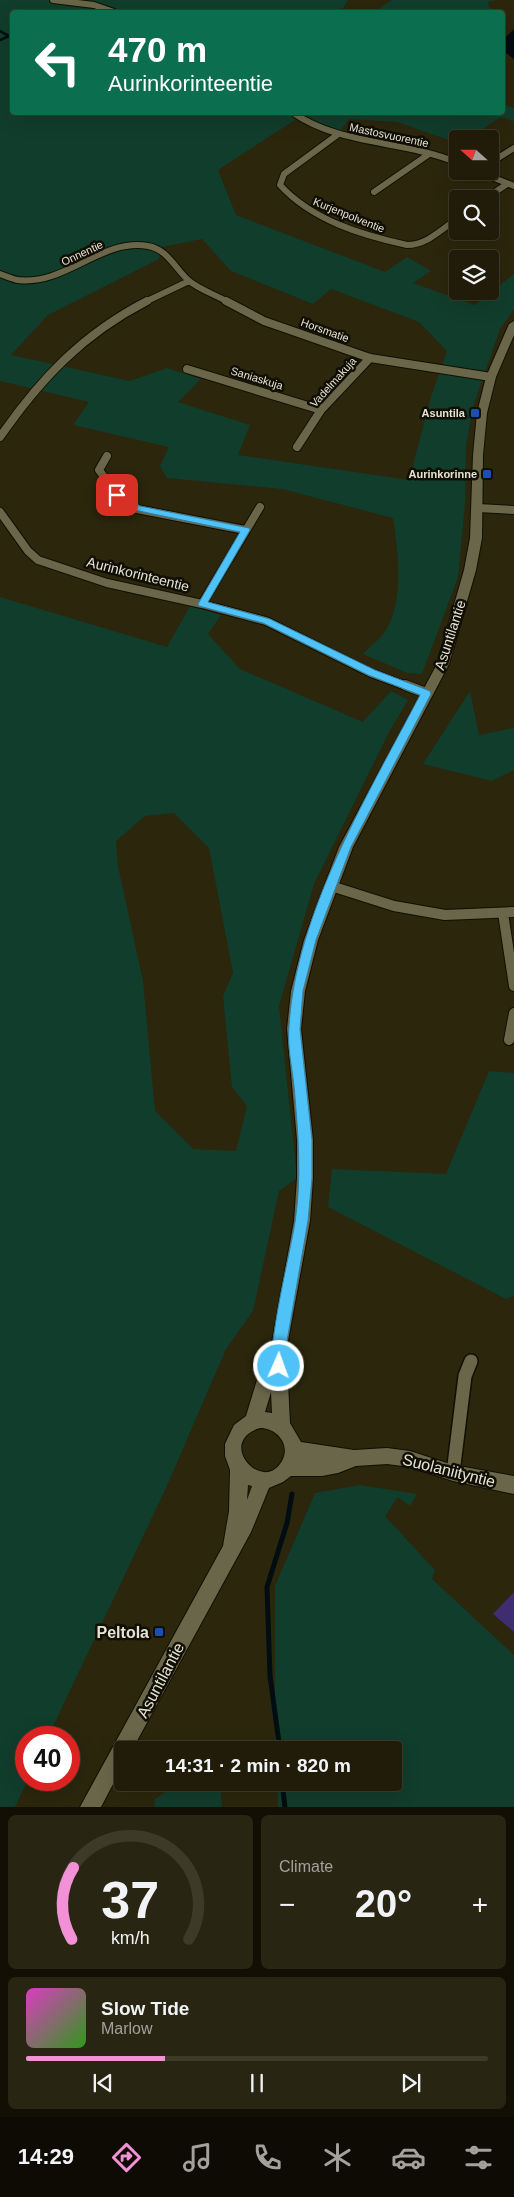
<!DOCTYPE html>
<meta charset="utf-8">
<style>
:root{--surface:#201c09;--page:#282512;--text:#f1f3f6;--muted:#a2a19c;--line:#3d3a2a;--accent:#f391d6}
body{margin:0;font-family:Arial,sans-serif;background:var(--page);color:var(--text);height:100vh;display:flex;flex-direction:column;font-size:19px;white-space:nowrap}
*{box-sizing:border-box;margin:0}
p{font-size:16px;color:var(--muted)}
.icon{flex:none;width:28px;height:28px;fill:none;stroke:currentColor;stroke-width:2;stroke-linecap:round;stroke-linejoin:round}
.map{position:relative;height:1807px;overflow:hidden}
.panel{display:flex;flex-direction:column;gap:8px;padding:8px;background:#120f05;flex:1}
.panel>*{flex:none}
.hud{position:absolute;left:10px;top:10px;width:495px;height:105px;border-radius:5px;box-shadow:0 5px 20px #0002,0 0 0 1px var(--line);background:#0b6e4f;color:#fff;overflow:hidden}
.needle{width:32px;rotate:291deg}
.tools{position:absolute;left:449px;top:130px;display:grid;gap:10px}
.tools a{display:grid;place-items:center;width:50px;height:50px;border-radius:5px;background:var(--surface);box-shadow:0 5px 20px #0002,0 0 0 1px var(--line);font-size:25px}
.speed{position:absolute;left:15px;top:1726px;display:flex;gap:10px;font-size:25px;font-weight:700;text-align:center}
.speed>*{display:grid;place-content:center;width:65px;height:65px;border-radius:50%;background:var(--surface);box-shadow:0 5px 20px #0002,0 0 0 1px var(--line);line-height:1}
.speed .limit{border:8px solid #d22;background:#fff;color:#111}
.pin{position:absolute;display:grid;place-items:center;width:42px;height:42px;color:#fff;margin:-21px;border-radius:10px;box-shadow:0 2px 8px #0006}
.me{position:absolute;width:55px;margin:-28px;rotate:2deg;stroke-linejoin:round;filter:drop-shadow(0 0 4px #0008)}
.turn{display:flex;align-items:center;gap:18px;height:105px;padding:0 15px;font-size:22px}
.turn .icon{width:65px;height:65px;stroke-width:2.5}
.turn b{display:block;font-size:35px;line-height:42px}
.big{font-size:38px;font-weight:700;line-height:1.1}
.panel .widget{flex:1;display:flex;flex-direction:column;justify-content:center;gap:8px;min-width:0;padding:0 18px;border-radius:8px;background:var(--page)}
.panel .dial{align-items:center;gap:0}
.dial svg{height:130px;overflow:visible;fill:none;stroke:var(--line);stroke-width:7;stroke-linecap:round;text-anchor:middle}
.dial text{fill:var(--text);stroke:none}
.song{display:flex;align-items:center;gap:15px}
.cover{width:60px;height:60px;border-radius:8px;background:linear-gradient(135deg,hsl(310 70% 55%),hsl(110 70% 35%))}
.played{height:5px;border-radius:2px;background:linear-gradient(90deg,var(--accent) 30%,var(--line) 30%)}
.keys{display:flex;justify-content:space-around;direction:ltr}
.heat{display:flex;justify-content:space-between;align-items:center;font-size:28px;direction:ltr}
.panel .tiles{flex:1;display:grid;gap:8px;grid-template-columns:1fr 1fr}
.widget:last-child{grid-column:span 2}
.trip{position:absolute;left:114px;top:1741px;width:288px;height:50px;border-radius:5px;background:var(--surface);box-shadow:0 5px 20px #0002,0 0 0 1px var(--line);font-weight:700;line-height:50px;text-align:center}
.menu{display:flex;height:80px;justify-content:space-around;align-items:center;background:#0d0b04;color:var(--muted)}
.menu .icon{width:35px;height:35px}
.menu .active{color:var(--accent)}
.menu b{font-size:22px;color:var(--text)}
.map>svg:first-child{display:block}
.green{fill:#113d2c;fill-rule:evenodd}
.water{fill:#020d12}
.lines{fill:none;stroke-linecap:round;stroke-linejoin:round}
.stream-far1{stroke:#020d12;stroke-width:2.5}
.stream{stroke:#020d12;stroke-width:5}
.building{fill:#3e2d71}
.street-far3-casing{stroke:#130f00;stroke-width:8}
.street-far2-casing{stroke:#130f00;stroke-width:10}
.street-far1-casing{stroke:#130f00;stroke-width:12}
.street-casing{stroke:#130f00;stroke-width:16}
.secondary-casing{stroke:#130f00;stroke-width:2}
.street-far3{stroke:#6a664a;stroke-width:6}
.street-far2{stroke:#6a664a;stroke-width:8}
.street-far1{stroke:#6a664a;stroke-width:10}
.street{stroke:#6a664a;stroke-width:13}
.secondary{fill:#6a664a;fill-rule:evenodd}
.route{fill:#4fc3f7;stroke:#337fa1}
.transit-dot{fill:#1a4fb4;stroke:#110f05;stroke-width:2}
.labels{text-anchor:middle;stroke-width:5;stroke-linejoin:round;paint-order:stroke}
.far-street-label{font-size:11px;fill:#e5e3d3;stroke:#110f05}
.far-poi-label{font-size:11px;font-weight:bold;fill:#e5e3d3;stroke:#110f05;text-anchor:end}
.street-label{font-size:14px;fill:#e5e3d3;stroke:#110f05}
.near-street-label{font-size:16px;fill:#e5e3d3;stroke:#110f05}
.near-poi-label{font-size:16px;font-weight:bold;fill:#e5e3d3;stroke:#110f05;text-anchor:end}
</style>
<div class="map">
<svg width="514" height="1807" viewBox="0 0 514 1807">
<rect width="100%" height="100%" fill="#2b260c"/>
<path class="green" d="M0,0H348L342,10L375,11L392,0H496L488,2L489,7L496,12H12V112H502L503,105L514,108V121L501,117L467,139H458L457,143L397,122L349,119L340,131L301,116L218,170L236,215L385,272L407,257L431,271L413,283L475,305L514,274V309L500,329L473,407L466,445L465,504L458,577L422,674L407,673L363,654C370,646 382,638 387,628C404,599 398,550 393,518L282,489L167,478L160,466L169,447L73,425L89,402L0,381ZM202,239L231,271L313,304L331,289L419,322L447,351L431,397L409,480L238,455L250,425L178,402L201,379L167,368L130,381L11,355L48,315L159,259L162,247Z
M0,597L167,647L190,606L221,615L208,634L240,669L363,722L391,691L408,700L389,732L314,884L279,1006L297,1178L279,1191L253,1311L226,1349L166,1488L48,1737L26,1738V1780H28L15,1807H0ZM174,813L209,848L233,973L223,996L232,1087L247,1106L236,1151L193,1149L155,1111L143,981L118,866L116,841L145,816Z
M470,691L479,735L514,728V770L492,781L423,764Z
M489,1071L514,1073V1296L506,1299L328,1207L332,1169L446,1174Z
M360,1485L417,1494L410,1506L398,1497L385,1516L435,1570L432,1579L514,1655V1807H278L277,1783L392,1782V1750H275V1586L315,1493Z
M178,1783H220L222,1807H154L155,1799Z"/>
<path class="water" d="M514,29V59L502,50L503,40Z"/>
<g class="lines">
<path class="stream-far1" d="M0,31L9,36L12,35
M0,40L9,36"/>
<path class="stream" d="M280,1750L270,1676L267,1587L287,1523L292,1494
M282,1782L285,1807"/>
</g>
<path class="building" d="M514,1592V1632L493,1614Z"/>
<g class="lines">
<g class="street-far3-casing">
<path id="street-far3" d="M53,0L94,5L114,12
M292,112C340,146 404,140 458,163
M337,135L284,174L280,185C312,220 361,235 407,245C427,245 442,229 458,218
M490,163L514,148
M477,171L514,186
M374,192L429,154
M485,199L507,184
M0,274C6,276 12,279 18,280C65,286 101,238 148,246C167,249 175,268 188,280C198,289 216,295 228,302
M145,302L189,281"/>
</g>
<g class="street-far2-casing">
<path id="street-far2" d="M226,301L264,321L370,358L491,377
M187,369L321,410
M0,437C41,378 83,334 147,301
M297,447L321,410L370,358
M107,456L99,470L117,495L137,509L245,530
M478,508L514,510
M0,512L28,551L38,560L107,583L202,604L266,621L371,673L409,687
M202,604L260,507"/>
</g>
<g class="street-far1-casing">
<path id="street-far1" d="M405,685L426,693
M331,886L394,906L445,915L514,912
M503,913L514,986
M509,1040L514,1013"/>
</g>
<g class="street-casing">
<path id="street" d="M453,1473L465,1376L471,1361"/>
</g>
<g class="secondary-casing">
<path id="secondary" d="M514,321V335L496,377L487,413L483,455L482,538L476,570L449,664L353,847L318,940L305,991L301,1029L313,1140V1178L310,1221L288,1341V1383L290,1423L301,1442L354,1450L387,1448L410,1451L453,1465L514,1476V1494L453,1481L410,1467L387,1464L356,1466L338,1473L322,1476H291L283,1482L269,1488L251,1532L132,1750H122V1767L101,1807H80L223,1546L229,1511L230,1470L225,1456V1444L234,1425L246,1416L264,1357L272,1342L294,1221L297,1178V1140L287,1029L291,991L304,940L339,847L437,664L464,570L470,538L473,455L477,413L486,377L509,324ZM271,1392L272,1413L265,1412ZM260,1428C276,1428 290,1443 283,1459C265,1497 214,1442 260,1428ZM248,1485L252,1486L247,1500Z"/>
</g>
<use href="#street-far3" class="street-far3"/>
<use href="#street-far2" class="street-far2"/>
<use href="#street-far1" class="street-far1"/>
<use href="#street" class="street"/>
<use href="#secondary" class="secondary"/>
</g>
<path class="route" d="M114,493H121L140,506L249,528L250,530L208,602L270,619L375,670L430,691L431,694L351,847L316,940L303,991L300,1029L312,1140V1178L308,1221L287,1341L286,1366L284,1371L279,1373L274,1371C265,1351 291,1250 295,1222C302,1177 298,1132 294,1086C292,1067 287,1046 289,1026C296,912 368,795 420,695L368,675L263,623L199,606L198,604L240,532L134,510L114,497Z"/>
<g class="transit-dot">
<rect x="470" y="408" width="10" height="10" rx="2.5"/>
<rect x="482" y="469" width="10" height="10" rx="2.5"/>
<rect x="154" y="1627" width="10" height="10" rx="2.5"/>
</g>
<g class="labels">
<g class="far-street-label">
<text transform="translate(389 135) rotate(12)" y="4">Mastosvuorentie</text>
<text transform="translate(349 215) rotate(22)" y="4">Kurjenpolventie</text>
<text transform="translate(82 253) rotate(-25)" y="4">Onnentie</text>
<text transform="translate(325 330) rotate(20)" y="4">Horsmatie</text>
<text transform="translate(257 378) rotate(17)" y="4">Saniaskuja</text>
<text transform="translate(333 382) rotate(-48)" y="4">Vadelmakuja</text>
</g>
<g class="far-poi-label">
<text x="465" y="417">Asuntila</text>
<text x="477" y="478">Aurinkorinne</text>
</g>
<g class="street-label">
<text transform="translate(138 574) rotate(14)" y="5">Aurinkorinteentie</text>
<text transform="translate(450 635) rotate(-72)" y="5">Asuntilantie</text>
</g>
<g class="near-street-label">
<text transform="translate(449 1470) rotate(14)" y="6">Suolaniityntie</text>
<text transform="translate(160 1680) rotate(-62)" y="6">Asuntilantie</text>
</g>
<g class="near-poi-label">
<text x="149" y="1638">Peltola</text>
</g>
</g>
</svg>
<div class="tools">
<a><svg class="needle" viewBox="-14 -14 28 28"><path d="M0-13l5 13h-10z" fill="#e53935"/><path d="M0 13l5-13h-10z" fill="#a2a19c"/></svg></a>
<a><svg class="icon" aria-label="search" viewBox="0 0 24 24"><circle cx="10" cy="10" r="6"/><path d="M15 15l6 6"/></svg></a>
<a><svg class="icon" aria-label="layers" viewBox="0 0 24 24"><path d="M12 4l9 5-9 5-9-5zM3 14l9 5 9-5"/></svg></a>
</div>
<div class="speed"><div class="limit">40</div></div>
<div class="pin" style="left:117px;top:495px;background:#d93025"><svg class="icon" aria-label="arrive" viewBox="0 0 24 24"><path d="M6 21V4h12l-3 4 3 4H6"/></svg></div>
<svg class="me" style="left:279px;top:1366px" viewBox="-20 -20 40 40"><circle r="17" fill="#4fc3f7" stroke="#fff" stroke-width="3"/><path d="M0-11L8 9 0 5-8 9z" fill="#fff"/></svg>
<div class="trip">14:31 · 2 min · 820 m</div>
<div class="hud">
<div class="turn"><svg class="icon" aria-label="left" viewBox="0 0 24 24"><path d="M17 20v-9H6M10 6l-5 5 5 5"/></svg><div><b>470 m</b>Aurinkorinteentie</div></div>
</div>
</div>
<section class="panel">
<div class="tiles">
<div class="widget dial"><svg viewBox="0 0 100 80">
<path d="M14 69A42 42 0 1 1 86 69"/>
<path d="M14 69A42 42 0 0 1 15 25" stroke="#f391d6"/>
<text x="50" y="56" font-size="32" font-weight="700">37</text>
<text x="50" y="72" font-size="11">km/h</text>
</svg></div>
<div class="widget"><p>Climate</p>
<div class="heat"><a>−</a><b class="big">20°</b><a>+</a></div>
</div>
<div class="widget">
<div class="song"><i class="cover"></i><div><b>Slow Tide</b><p>Marlow</p></div></div>
<div class="played"></div>
<div class="keys"><svg class="icon" aria-label="previous" viewBox="0 0 24 24"><path d="M18 5L8 12l10 7zM5 5v14"/></svg><svg class="icon" aria-label="pause" viewBox="0 0 24 24"><path d="M8 5v14M16 5v14"/></svg><svg class="icon" aria-label="next" viewBox="0 0 24 24"><path d="M6 5l10 7-10 7zM19 5v14"/></svg></div>
</div>
</div>
</section>
<nav class="menu">
<b>14:29</b>
<svg class="icon active" aria-label="directions" viewBox="0 0 24 24"><path d="M12 3l9 9-9 9-9-9zM9 14v-3h6M13 9l2 2-2 2"/></svg>
<svg class="icon" aria-label="music" viewBox="0 0 24 24"><path d="M9 18V5l10-2v13"/><circle cx="6" cy="18" r="3"/><circle cx="16" cy="16" r="3"/></svg>
<svg class="icon" aria-label="phone" viewBox="0 0 24 24"><path d="M5 4h4l2 5-3 2q2 4 5 5l2-3 5 2v4C11 20 4 13 5 4z"/></svg>
<svg class="icon" aria-label="climate" viewBox="0 0 24 24"><path d="M12 3v18M4 7l16 10M4 17L20 7"/></svg>
<svg class="icon" aria-label="car" viewBox="0 0 24 24"><path d="M5 17H2v-5l4-1 3-4h7l3 4 3 1v5h-3M9 17h6M6 11h13"/><circle cx="7" cy="17" r="2"/><circle cx="17" cy="17" r="2"/></svg>
<svg class="icon" aria-label="filters" viewBox="0 0 24 24"><path d="M4 7h16M4 17h16"/><circle cx="9" cy="7" r="2"/><circle cx="15" cy="17" r="2"/></svg>
</nav>
